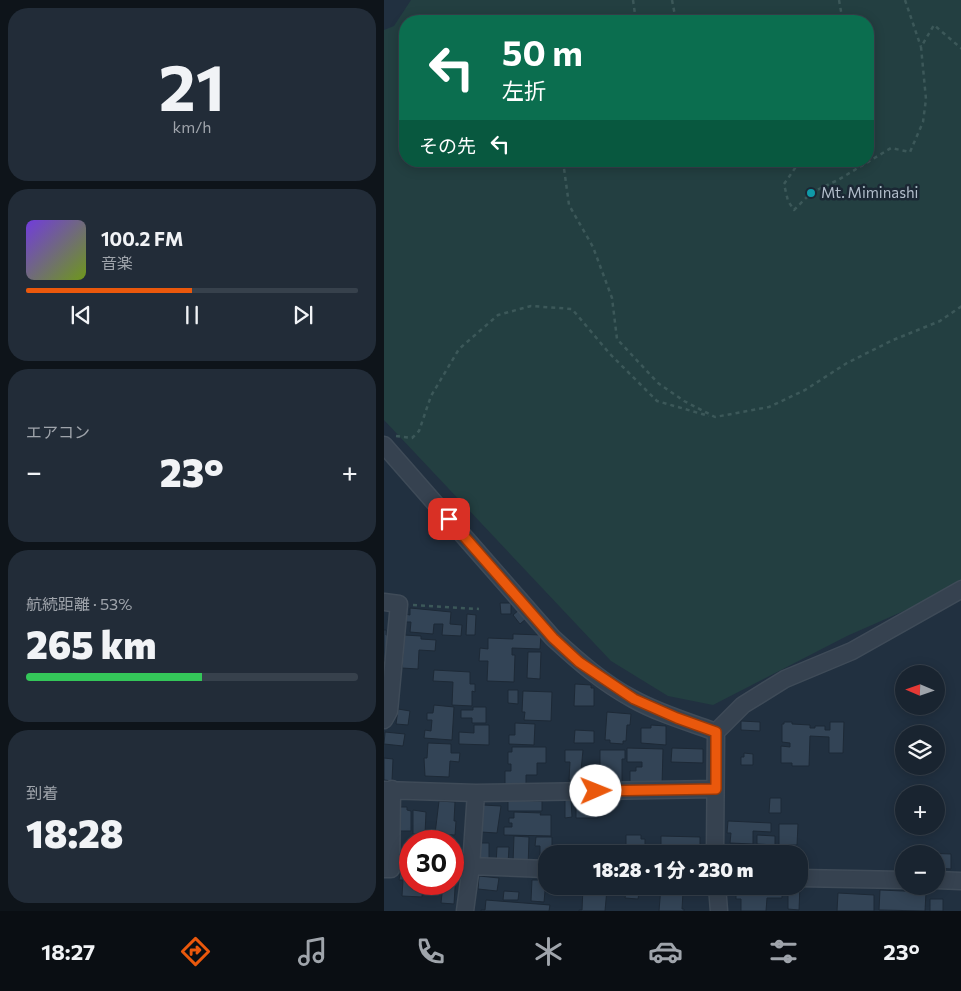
<!DOCTYPE html>
<html lang="ja">
<meta charset="utf-8">
<style>
:root{--surface:#192430;--page:#222c38;--text:#f1f3f6;--muted:#9fa4ab;--line:#37414c;--accent:#ea580c}
body{margin:0;font-family:Commissioner,"Noto Sans JP",sans-serif;background:var(--page);color:var(--text);height:100vh;display:flex;flex-direction:column;font-size:19px;white-space:nowrap}
*{box-sizing:border-box;margin:0}
p{font-size:16px;color:var(--muted)}
.icon{flex:none;width:28px;height:28px;fill:none;stroke:currentColor;stroke-width:2;stroke-linecap:round;stroke-linejoin:round}
.map{position:relative;flex:1;overflow:hidden}
.sheet{display:flex;flex-direction:column;gap:8px;padding:8px;background:#0e141a;width:384px}
.sheet>*{flex:none}
.guide{position:absolute;left:15px;top:15px;width:475px;height:152px;border-radius:20px;box-shadow:0 2px 12px #0003,0 0 0 1px var(--line);background:#0b6e4f;color:#fff;overflow:hidden}
.needle{width:32px;rotate:272deg}
.buttons{position:absolute;left:511px;top:665px;display:grid;gap:10px}
.buttons a{display:grid;place-items:center;width:50px;height:50px;border-radius:50%;background:var(--surface);box-shadow:0 2px 12px #0003,0 0 0 1px var(--line);font-size:25px}
.speed{position:absolute;left:15px;top:830px;display:flex;gap:10px;font-size:25px;font-weight:700;text-align:center}
.speed>*{display:grid;place-content:center;width:65px;height:65px;border-radius:50%;background:var(--surface);box-shadow:0 2px 12px #0003,0 0 0 1px var(--line);line-height:1}
.speed .limit{border:8px solid #d22;background:#fff;color:#111}
.pin{position:absolute;display:grid;place-items:center;width:42px;height:42px;color:#fff;margin:-21px;border-radius:10px;box-shadow:0 2px 8px #0006}
.me{position:absolute;width:55px;margin:-28px;rotate:89deg;stroke-linejoin:round;filter:drop-shadow(0 0 4px #0008)}
.turn{display:flex;align-items:center;gap:18px;height:105px;padding:0 20px;font-size:22px}
.turn .icon{width:65px;height:65px;stroke-width:2.5}
.turn b{display:block;font-size:35px;line-height:42px}
.then{display:flex;align-items:center;height:48px;padding:0 20px;background:#0003;gap:10px;font-size:19px}
.big{font-size:38px;font-weight:800;line-height:1.1}
.sheet .tile{flex:1;display:flex;flex-direction:column;justify-content:center;gap:8px;min-width:0;padding:0 18px;border-radius:20px;background:var(--page)}
.sheet .dial{align-items:center;gap:0}
.dial b{font-size:65px;line-height:1}
.song{display:flex;align-items:center;gap:15px}
.cover{width:60px;height:60px;border-radius:8px;background:linear-gradient(135deg,hsl(260 70% 55%),hsl(80 70% 35%))}
.played{height:5px;border-radius:2px;background:linear-gradient(90deg,var(--accent) 50%,var(--line) 50%)}
.keys{display:flex;justify-content:space-around;direction:ltr}
.heat{display:flex;justify-content:space-between;align-items:center;font-size:28px;direction:ltr}
.charge{height:8px;border-radius:4px;background:linear-gradient(90deg,#34c759 53%,var(--line) 0)}
.trip{position:absolute;left:154px;top:845px;width:270px;height:50px;border-radius:20px;background:var(--surface);box-shadow:0 2px 12px #0003,0 0 0 1px var(--line);font-weight:800;line-height:50px;text-align:center}
.menu{display:flex;height:80px;justify-content:space-around;align-items:center;background:#0a0e13;color:var(--muted)}
.menu .icon{width:35px;height:35px}
.menu .on{color:var(--accent)}
.menu b{font-size:22px;color:var(--text)}
main{display:flex;flex:1;min-height:0}
.map>svg:first-child{display:block}
.green{fill:#233f41;fill-rule:evenodd}
.building{fill:#334456;stroke:#1d2936}
.lines{fill:none;stroke-linecap:round;stroke-linejoin:round}
.street-casing{stroke:#3f4b58;stroke-width:19}
.path{stroke:#3c5859;stroke-width:2.5;stroke-dasharray:4 4;stroke-linecap:butt}
.street{stroke:#364250;stroke-width:16}
.route-casing{stroke:#983908;stroke-width:12}
.route{stroke:#ea580c;stroke-width:9}
.culture-dot{fill:#0f9aa8;stroke:#1b2734;stroke-width:2}
.labels{text-anchor:middle;stroke-width:5;stroke-linejoin:round;paint-order:stroke}
.poi-label{font-size:15px;fill:#b2bdcb;stroke:#1b2734;text-anchor:start}
</style>
<main>
<section class="sheet">
<div class="tile dial"><b>21</b><p>km/h</p></div>
<div class="tile">
<div class="song"><i class="cover"></i><div><b>100.2 FM</b><p>音楽</p></div></div>
<div class="played"></div>
<div class="keys"><svg class="icon" aria-label="previous" viewBox="0 0 24 24"><path d="M18 5L8 12l10 7zM5 5v14"/></svg><svg class="icon" aria-label="pause" viewBox="0 0 24 24"><path d="M8 5v14M16 5v14"/></svg><svg class="icon" aria-label="next" viewBox="0 0 24 24"><path d="M6 5l10 7-10 7zM19 5v14"/></svg></div>
</div>
<div class="tile"><p>エアコン</p>
<div class="heat"><a>−</a><b class="big">23°</b><a>+</a></div>
</div>
<div class="tile"><p>航続距離 · 53%</p><b class="big">265 km</b><div class="charge"></div></div>
<div class="tile"><p>到着</p><b class="big">18:28</b></div>
</section>
<div class="map">
<svg width="578" height="911" viewBox="0 0 578 911">
<rect width="100%" height="100%" fill="#213040"/>
<path class="green" d="M27,0H577L578,581L565,591L463,636L329,705L284,696L227,661L0,420V30L10,26ZM21,21H484V161H21Z"/>
<path class="building" d="M116,603H127V614H117Z
M26,608L67,612L66,624L78,625L77,636L58,635L59,624H50L49,634L26,632L27,622H21V614L26,615Z
M135,610L143,618L136,624L129,615Z
M83,614L92,615L91,635H82Z
M0,630H2V635H5L2,660H0Z
M129,634L157,635L156,649L128,648V655H131L130,682L103,681L104,661H95L96,648L104,649V638L129,639Z
M20,635L37,636V639L52,640L51,651L35,650L34,669L18,668Z
M144,652H157L156,679L143,678Z
M50,670L86,672V684H91V692L88,691V706L68,705L69,682L49,681Z
M191,684L207,685V688H210V706H190Z
M124,690H134V704L124,703Z
M139,691L168,692L167,721L140,720L141,712H138Z
M50,705L70,707L68,740L40,738L41,730L47,731L48,720H43V713H49Z
M89,707H102V723H88V718H77V710H89Z
M14,709L26,711L24,725L12,724Z
M223,712L247,714L246,725H243L242,741H239V744L226,743V740H221Z
M357,721L376,722V731L357,730Z
M400,722H408V724L426,725V728H431V726H441V730H446V722H460L459,753H445V737L426,736L425,766H408V763H397V746L406,747V743L398,742V724H400Z
M131,723L151,724L150,745L125,744V735H131Z
M90,725H105V745L75,744V732L90,733Z
M267,725L282,726V745L257,743V728H267Z
M191,730L210,731V743H190Z
M1,732L21,734L19,746L0,744Z
M44,743L67,744V753H76L75,762L66,761L65,777L41,776L40,758H43Z
M128,747H162V763H153V775H142V788H121V771H127V764H124V752H128Z
M243,748L279,749L278,786L246,785V771H252V767H258V762H243Z
M288,748L319,749V763L287,762Z
M181,750H199L196,781L185,780L186,762H181Z
M216,750H241V759H238V784H201V768H216Z
M360,753L369,754V765H357V757H360Z
M0,758L9,759L8,781L0,780Z
M211,797V801H214V818H192V798Z
M386,798H397V813H385Z
M187,799L188,817L181,818V800Z
M124,800L158,801V811H124Z
M55,801L71,802L70,821H72L71,835L51,834Z
M99,805L117,806L113,833L97,832Z
M12,807H23V810L27,811V831H12Z
M29,810L42,812L41,834H29Z
M130,812L157,813L156,815H167V836L120,835V827H128V823H125V818H130Z
M344,821L387,823V832L369,831V844L346,843L347,833H343Z
M395,824H414L413,845H395Z
M242,835H257V839H261V851H257V854H262H242Z
M373,835L391,836V845L373,844Z
M33,836L67,840V841H32Z
M130,836L145,837L144,868L129,863Z
M277,836L316,837V846H318V854H277Z
M152,837H168V854H162V869L156,861V846H151Z
M96,843H105V861L95,860Z
M170,846L213,847V854H170Z
M113,847H125L124,864H112Z
M354,847L374,849V854H346V849H354Z
M383,849H401L406,851V854H383Z
M20,852H26V863L18,862Z
M539,853L567,854V869L552,868V854Z
M20,869H26V884H39L38,897L18,896L19,880H15L16,874L19,875Z
M69,873H72L70,904L57,903L59,884H69Z
M95,876L115,878L113,891L94,889Z
M148,880H162L160,902L147,901Z
M416,885L415,910L404,909V886Z
M243,886L256,887L254,899L241,898Z
M277,886L297,889V892H299L298,909H300V911H275Z
M383,886V888L398,889V898H383L382,911H357V899H352V887Z
M199,888L223,889L221,911H195V910H198Z
M496,890L542,892L541,911L495,910Z
M120,891L135,892L134,900H119Z
M454,893L490,895V911H453Z
M546,899H559V911H546Z
M102,900L166,905L165,911H97V910H101Z"/>
<g class="lines">
<g class="street-casing">
<path id="street" d="M0,445L169,638C194,661 219,683 249,699C274,713 304,722 332,732
M0,602L15,604L5,711L0,720
M0,790L92,793L331,789
M331,854L332,732L359,705L401,679L468,651L578,589
M87,866L162,869
M0,869H7L8,789
M415,878L520,880
M552,880L578,881
M333,886L335,911
M81,911L87,866L92,793"/>
</g>
<path class="path" d="M249,0L252,21
M288,0L292,21
M455,0L458,17L457,21
M521,0L537,47
M179,161L185,205L209,247L228,298L233,339L274,383L300,401L331,417L385,407L421,390L463,363L509,340L556,321L578,306
M416,161L400,184L404,201L410,210L427,193L454,180L507,148L526,152L539,122L542,99L537,47L550,25L578,49
M12,436L28,438L35,431L47,396L75,349L114,315L147,306L188,309L226,354L273,401L325,416
M29,605L95,609"/>
<use href="#street" class="street"/>
</g>
<g class="lines">
<g class="route-casing">
<path id="route" d="M65,519L169,638L195,662L250,699L293,718L332,732V789L212,791"/>
</g>
<use href="#route" class="route"/>
</g>
<circle class="culture-dot" cx="427" cy="193" r="5"/>
<g class="labels">
<g class="poi-label">
<text x="437" y="198">Mt. Miminashi</text>
</g>
</g>
</svg>
<div class="buttons">
<a><svg class="needle" viewBox="-14 -14 28 28"><path d="M0-13l5 13h-10z" fill="#e53935"/><path d="M0 13l5-13h-10z" fill="#9fa4ab"/></svg></a>
<a><svg class="icon" aria-label="layers" viewBox="0 0 24 24"><path d="M12 4l9 5-9 5-9-5zM3 14l9 5 9-5"/></svg></a>
<a>+</a>
<a>−</a>
</div>
<div class="speed"><div class="limit">30</div></div>
<div class="pin" style="left:65px;top:519px;background:#d93025"><svg class="icon" aria-label="arrive" viewBox="0 0 24 24"><path d="M6 21V4h12l-3 4 3 4H6"/></svg></div>
<svg class="me" style="left:212px;top:791px" viewBox="-20 -20 40 40"><circle r="19" fill="#fff"/><path d="M0-13L10 11 0 6-10 11z" fill="#ea580c"/></svg>
<div class="trip">18:28 · 1 分 · 230 m</div>
<div class="guide">
<div class="turn"><svg class="icon" aria-label="left" viewBox="0 0 24 24"><path d="M17 20v-9H6M10 6l-5 5 5 5"/></svg><div><b>50 m</b>左折</div></div>
<div class="then">その先<svg class="icon" aria-label="left" viewBox="0 0 24 24"><path d="M17 20v-9H6M10 6l-5 5 5 5"/></svg></div>
</div>
</div>
</main>
<nav class="menu">
<b>18:27</b>
<svg class="icon on" aria-label="directions" viewBox="0 0 24 24"><path d="M12 3l9 9-9 9-9-9zM9 14v-3h6M13 9l2 2-2 2"/></svg>
<svg class="icon" aria-label="music" viewBox="0 0 24 24"><path d="M9 18V5l10-2v13"/><circle cx="6" cy="18" r="3"/><circle cx="16" cy="16" r="3"/></svg>
<svg class="icon" aria-label="phone" viewBox="0 0 24 24"><path d="M5 4h4l2 5-3 2q2 4 5 5l2-3 5 2v4C11 20 4 13 5 4z"/></svg>
<svg class="icon" aria-label="climate" viewBox="0 0 24 24"><path d="M12 3v18M4 7l16 10M4 17L20 7"/></svg>
<svg class="icon" aria-label="car" viewBox="0 0 24 24"><path d="M5 17H2v-5l4-1 3-4h7l3 4 3 1v5h-3M9 17h6M6 11h13"/><circle cx="7" cy="17" r="2"/><circle cx="17" cy="17" r="2"/></svg>
<svg class="icon" aria-label="filters" viewBox="0 0 24 24"><path d="M4 7h16M4 17h16"/><circle cx="9" cy="7" r="2"/><circle cx="15" cy="17" r="2"/></svg>
<b>23°</b>
</nav>
